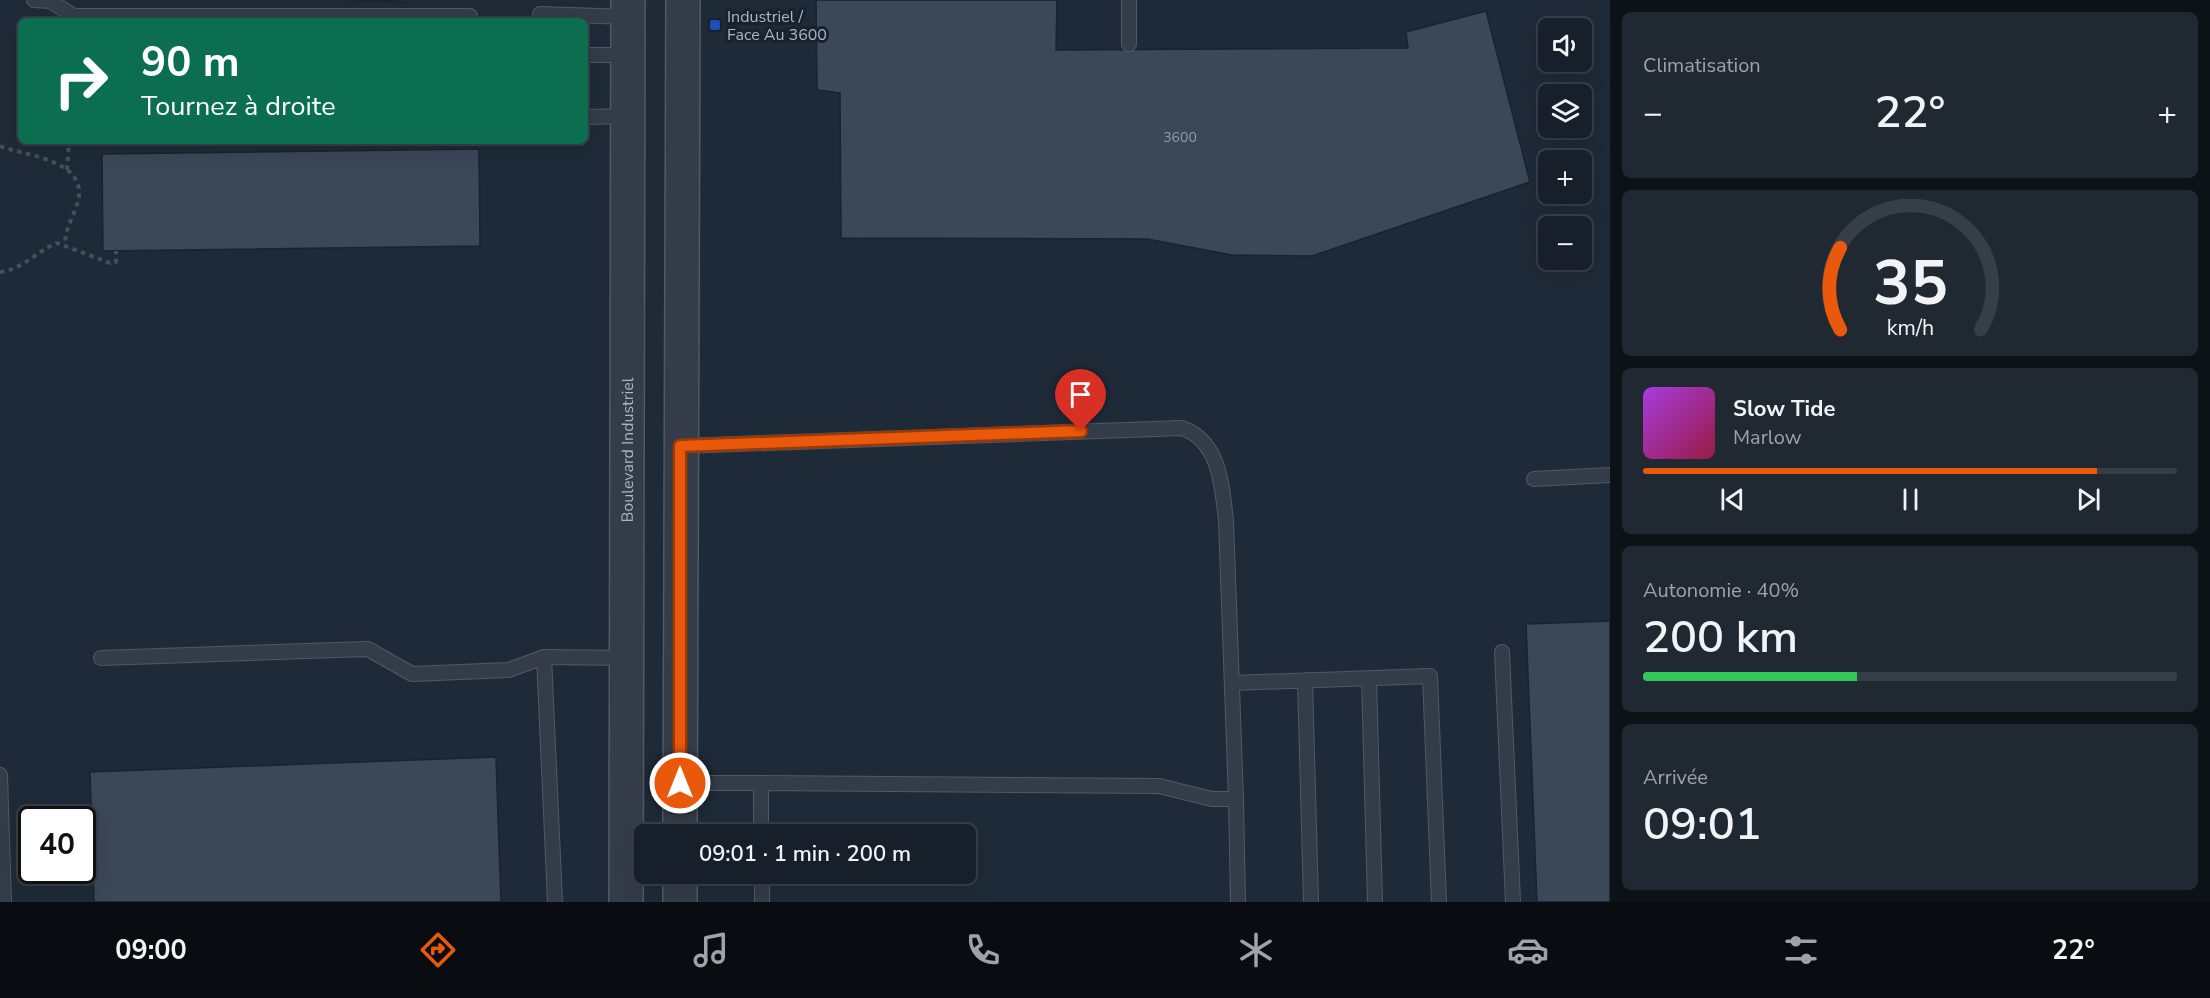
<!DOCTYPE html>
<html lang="fr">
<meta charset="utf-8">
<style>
:root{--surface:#17202a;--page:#202832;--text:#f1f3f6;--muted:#9ea3a8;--line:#363e47;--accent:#ea580c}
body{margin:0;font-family:"Nunito Sans",sans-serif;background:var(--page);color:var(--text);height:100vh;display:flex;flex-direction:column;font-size:22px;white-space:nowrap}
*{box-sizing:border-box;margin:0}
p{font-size:20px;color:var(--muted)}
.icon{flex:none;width:33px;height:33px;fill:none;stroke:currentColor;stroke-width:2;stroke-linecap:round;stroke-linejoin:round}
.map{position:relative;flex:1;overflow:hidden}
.side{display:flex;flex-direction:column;gap:12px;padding:12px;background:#0d1217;width:600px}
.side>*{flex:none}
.banner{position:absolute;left:18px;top:18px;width:570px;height:126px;border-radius:9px;box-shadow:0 6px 24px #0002,0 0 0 2px var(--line);background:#0b6e4f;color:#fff;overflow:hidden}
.controls{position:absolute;left:1538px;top:18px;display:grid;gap:12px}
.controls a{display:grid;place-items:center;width:54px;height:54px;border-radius:9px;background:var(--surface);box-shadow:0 6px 24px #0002,0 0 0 2px var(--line);font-size:30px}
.speed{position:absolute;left:18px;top:806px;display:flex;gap:12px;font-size:30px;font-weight:700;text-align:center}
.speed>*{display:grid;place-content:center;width:78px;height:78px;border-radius:50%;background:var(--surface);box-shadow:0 6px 24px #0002,0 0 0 2px var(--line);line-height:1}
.speed .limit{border:3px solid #111;border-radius:9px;background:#fff;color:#111}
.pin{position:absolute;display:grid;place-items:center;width:51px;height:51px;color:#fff;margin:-62px -26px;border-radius:50% 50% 50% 0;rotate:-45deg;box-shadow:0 0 6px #0007}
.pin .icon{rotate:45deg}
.me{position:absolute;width:66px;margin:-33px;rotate:0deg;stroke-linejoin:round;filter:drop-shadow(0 0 4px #0008)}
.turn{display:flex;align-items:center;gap:21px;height:126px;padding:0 24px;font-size:27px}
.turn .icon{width:78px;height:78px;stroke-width:2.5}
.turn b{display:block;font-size:42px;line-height:51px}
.big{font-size:45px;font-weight:600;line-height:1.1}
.side .widget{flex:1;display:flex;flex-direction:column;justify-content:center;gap:9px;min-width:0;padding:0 21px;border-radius:9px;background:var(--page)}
.side .dial{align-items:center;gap:0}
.dial svg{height:156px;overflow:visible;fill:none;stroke:var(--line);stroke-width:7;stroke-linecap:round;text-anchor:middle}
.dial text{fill:var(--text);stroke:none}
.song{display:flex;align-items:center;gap:18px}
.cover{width:72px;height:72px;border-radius:9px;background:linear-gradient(135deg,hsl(280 70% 55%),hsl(340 70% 35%))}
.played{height:6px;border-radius:3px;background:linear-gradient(90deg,var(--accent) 85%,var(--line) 85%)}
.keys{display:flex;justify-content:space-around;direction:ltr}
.heat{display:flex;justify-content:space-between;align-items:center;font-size:33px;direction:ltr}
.charge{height:9px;border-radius:4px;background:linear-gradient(90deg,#34c759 40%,var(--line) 0)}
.trip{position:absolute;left:634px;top:824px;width:342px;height:60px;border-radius:9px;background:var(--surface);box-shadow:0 6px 24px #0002,0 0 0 2px var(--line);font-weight:600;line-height:60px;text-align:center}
.tabs{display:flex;height:96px;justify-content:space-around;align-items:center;background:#090d11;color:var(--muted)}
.tabs .icon{width:42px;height:42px}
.tabs .selected{color:var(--accent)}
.tabs b{font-size:27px;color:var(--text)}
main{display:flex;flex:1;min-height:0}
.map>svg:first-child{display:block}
.building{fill:#3b4858;stroke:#1a232e;stroke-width:1.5}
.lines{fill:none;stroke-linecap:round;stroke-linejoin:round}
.service-casing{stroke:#505966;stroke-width:16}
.tertiary-casing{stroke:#505966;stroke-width:36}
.path{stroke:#3f5356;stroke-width:4;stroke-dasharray:4.5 4.5;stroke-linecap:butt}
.service{stroke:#333c48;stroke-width:14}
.tertiary{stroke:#333c48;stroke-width:33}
.route-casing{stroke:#983908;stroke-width:15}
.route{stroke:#ea580c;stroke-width:10}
.transit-dot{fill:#1a4fb4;stroke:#18212c;stroke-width:2}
.labels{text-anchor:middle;stroke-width:6;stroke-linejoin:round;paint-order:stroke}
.number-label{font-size:14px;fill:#909aaa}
.poi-label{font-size:16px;fill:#adb6c5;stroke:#18212c;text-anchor:start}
.street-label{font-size:16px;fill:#adb6c5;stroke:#18212c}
</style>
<main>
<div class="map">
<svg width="1610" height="902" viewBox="0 0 1610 902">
<rect width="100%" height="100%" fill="#1f2a38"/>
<path class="building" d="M345,0H406V2Z
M816,0H1057L1056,50L1408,48L1406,32L1486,11L1530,182L1312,256L1232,255L1147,239L841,238L840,93L817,90Z
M479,149L480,246L103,251L102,154Z
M1610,621V902H1537L1526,624Z
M496,757L501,902H94L90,772Z"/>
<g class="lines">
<g class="service-casing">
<path id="service" d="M34,0L50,1L74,16H470
M1129,0V44
M540,14L628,17
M585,55H628
M585,117L628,116
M682,446L1182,428C1220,441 1222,486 1226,521L1236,799H1212L1159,786L761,783
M1534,479L1610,475
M1502,652L1513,902
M544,657L555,902
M101,658L368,649L412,674L509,670L544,657L627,658
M1369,678L1375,902
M1305,680L1311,902
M1232,683L1430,676L1439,902
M0,775L4,902
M680,783H761V834
M1236,799L1238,902
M762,873V902"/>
</g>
<g class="tertiary-casing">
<g id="tertiary">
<path d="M680,834L683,0"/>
<path id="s1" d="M626,902L628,0"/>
<path d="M680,902V873"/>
</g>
</g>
<path class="path" d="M0,146C25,156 88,159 78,201C74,216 65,228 65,245
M67,170L69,141
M0,272C22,270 37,251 57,243L110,263L116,262V251"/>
<use href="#service" class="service"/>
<use href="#tertiary" class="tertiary"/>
</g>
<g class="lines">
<g class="route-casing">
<path id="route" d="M680,783V446L1081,431"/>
</g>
<use href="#route" class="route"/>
</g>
<rect class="transit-dot" x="709" y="19" width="12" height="12" rx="3"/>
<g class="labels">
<g class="number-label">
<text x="1180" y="142">3600</text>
</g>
<g class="poi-label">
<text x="727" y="22">Industriel /<tspan x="727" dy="18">Face Au 3600</tspan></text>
</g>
<g class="street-label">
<text dy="6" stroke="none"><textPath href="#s1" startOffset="452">Boulevard Industriel</textPath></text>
</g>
</g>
</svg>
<div class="controls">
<a><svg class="icon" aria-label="sound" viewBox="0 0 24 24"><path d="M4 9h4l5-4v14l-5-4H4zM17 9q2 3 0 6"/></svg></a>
<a><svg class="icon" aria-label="layers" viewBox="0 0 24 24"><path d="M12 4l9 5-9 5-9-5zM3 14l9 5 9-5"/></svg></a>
<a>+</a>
<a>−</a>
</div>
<div class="speed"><div class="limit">40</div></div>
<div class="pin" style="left:1081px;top:431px;background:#d93025"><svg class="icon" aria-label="arrive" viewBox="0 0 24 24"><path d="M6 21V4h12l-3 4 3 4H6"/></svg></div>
<svg class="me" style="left:680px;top:783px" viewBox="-20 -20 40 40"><circle r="17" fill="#ea580c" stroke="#fff" stroke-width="3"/><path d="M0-11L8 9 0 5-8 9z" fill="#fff"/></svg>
<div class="trip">09:01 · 1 min · 200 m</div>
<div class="banner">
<div class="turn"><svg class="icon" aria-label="right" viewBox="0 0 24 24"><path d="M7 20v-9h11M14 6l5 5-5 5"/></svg><div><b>90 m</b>Tournez à droite</div></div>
</div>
</div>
<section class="side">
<div class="widget"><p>Climatisation</p>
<div class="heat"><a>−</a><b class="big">22°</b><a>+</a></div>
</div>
<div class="widget dial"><svg viewBox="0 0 100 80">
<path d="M14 69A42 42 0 1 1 86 69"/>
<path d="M14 69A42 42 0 0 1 14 27" stroke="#ea580c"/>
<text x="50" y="56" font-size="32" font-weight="700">35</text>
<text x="50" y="72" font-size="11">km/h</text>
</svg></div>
<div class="widget">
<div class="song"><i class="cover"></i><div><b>Slow Tide</b><p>Marlow</p></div></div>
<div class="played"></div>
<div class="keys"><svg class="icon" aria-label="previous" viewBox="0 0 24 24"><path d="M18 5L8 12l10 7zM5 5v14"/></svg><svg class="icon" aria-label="pause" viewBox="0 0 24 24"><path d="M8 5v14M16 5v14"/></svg><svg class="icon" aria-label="next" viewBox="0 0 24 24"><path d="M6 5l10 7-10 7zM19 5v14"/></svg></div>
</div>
<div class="widget"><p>Autonomie · 40%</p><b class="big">200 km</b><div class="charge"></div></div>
<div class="widget"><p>Arrivée</p><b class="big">09:01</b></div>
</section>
</main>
<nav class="tabs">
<b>09:00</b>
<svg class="icon selected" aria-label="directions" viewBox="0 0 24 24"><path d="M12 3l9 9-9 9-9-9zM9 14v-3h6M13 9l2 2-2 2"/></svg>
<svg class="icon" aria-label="music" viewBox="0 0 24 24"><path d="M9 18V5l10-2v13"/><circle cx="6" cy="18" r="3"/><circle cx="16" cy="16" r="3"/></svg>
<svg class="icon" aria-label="phone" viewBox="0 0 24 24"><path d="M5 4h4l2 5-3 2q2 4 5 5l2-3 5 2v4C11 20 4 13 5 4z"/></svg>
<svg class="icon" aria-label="climate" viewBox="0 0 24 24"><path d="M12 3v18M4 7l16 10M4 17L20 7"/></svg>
<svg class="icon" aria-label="car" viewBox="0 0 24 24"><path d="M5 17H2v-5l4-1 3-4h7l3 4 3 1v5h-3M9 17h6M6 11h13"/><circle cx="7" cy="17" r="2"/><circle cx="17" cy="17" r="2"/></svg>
<svg class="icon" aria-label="filters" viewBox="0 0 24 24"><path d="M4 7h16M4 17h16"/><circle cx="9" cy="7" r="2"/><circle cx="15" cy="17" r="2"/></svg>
<b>22°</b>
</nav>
